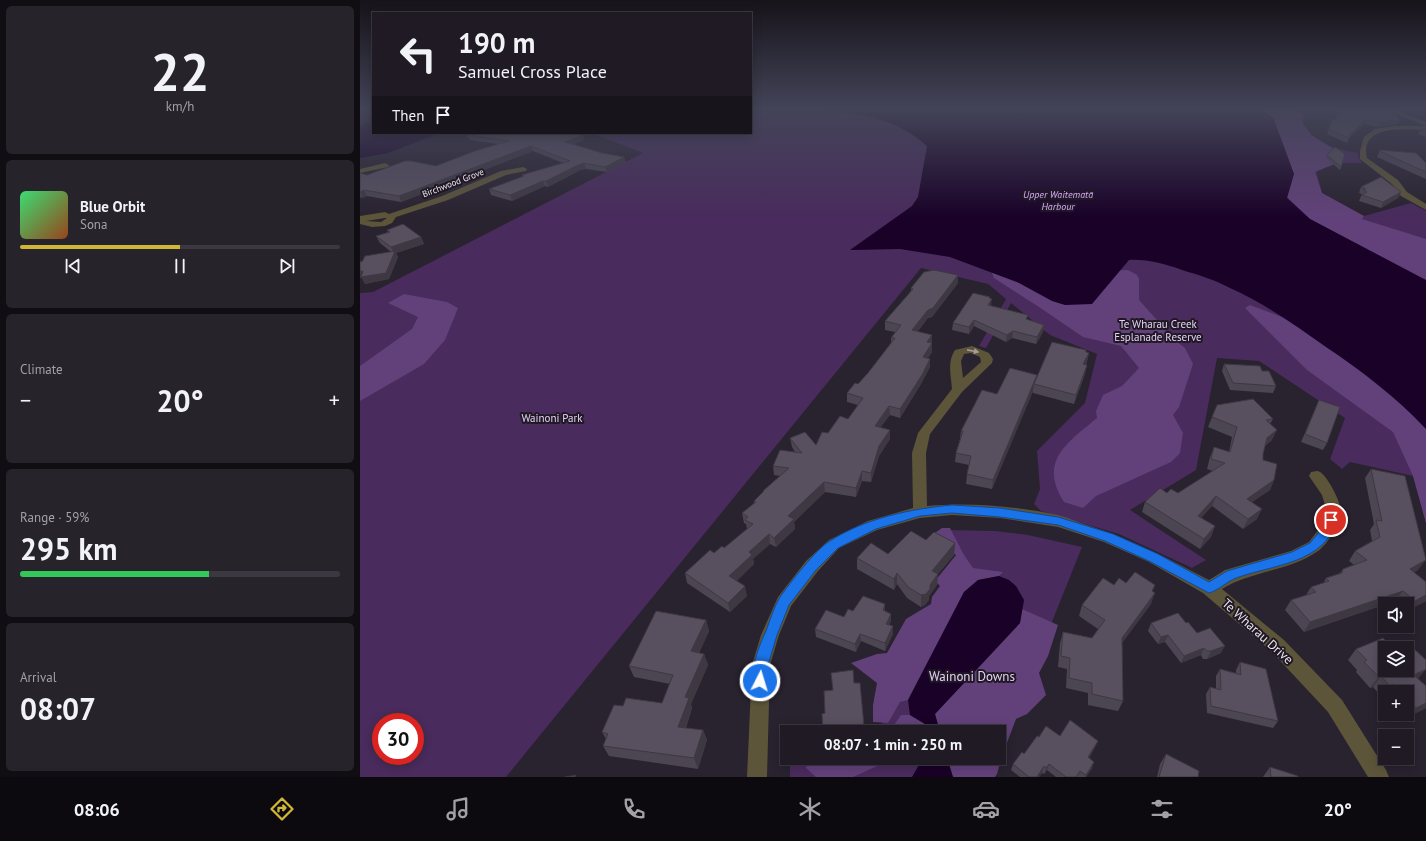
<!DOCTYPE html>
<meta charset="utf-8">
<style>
:root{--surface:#1f1a23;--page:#27232b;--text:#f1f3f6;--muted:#a1a1a6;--line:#3c3841;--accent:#d1b736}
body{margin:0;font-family:"PT Sans",sans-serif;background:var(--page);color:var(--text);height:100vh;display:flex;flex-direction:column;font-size:15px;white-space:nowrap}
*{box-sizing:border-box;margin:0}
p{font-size:13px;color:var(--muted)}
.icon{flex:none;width:22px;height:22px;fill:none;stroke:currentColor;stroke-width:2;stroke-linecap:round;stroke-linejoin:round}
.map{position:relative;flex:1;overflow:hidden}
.sheet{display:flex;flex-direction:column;gap:6px;padding:6px;background:#110e13;width:360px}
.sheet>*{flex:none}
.top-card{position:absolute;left:12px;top:12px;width:380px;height:122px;border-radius:0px;box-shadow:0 2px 10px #0003,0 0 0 1px var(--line);background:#1f1a23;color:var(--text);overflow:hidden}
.controls{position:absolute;left:1018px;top:597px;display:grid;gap:8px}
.controls a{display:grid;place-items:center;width:36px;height:36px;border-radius:0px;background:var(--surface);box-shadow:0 2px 10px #0003,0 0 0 1px var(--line);font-size:20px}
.speed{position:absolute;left:12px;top:713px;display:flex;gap:8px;font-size:20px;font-weight:700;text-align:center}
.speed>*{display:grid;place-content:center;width:52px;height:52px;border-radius:50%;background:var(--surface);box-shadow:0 2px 10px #0003,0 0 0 1px var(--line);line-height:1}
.speed .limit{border:6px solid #d22;background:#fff;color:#111}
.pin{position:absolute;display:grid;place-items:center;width:34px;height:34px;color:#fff;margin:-17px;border:2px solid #fff;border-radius:50%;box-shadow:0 1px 4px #0007}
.me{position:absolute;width:44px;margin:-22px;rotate:5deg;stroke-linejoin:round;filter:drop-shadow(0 0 3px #0008)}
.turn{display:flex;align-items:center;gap:14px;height:84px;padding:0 20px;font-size:18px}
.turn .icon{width:52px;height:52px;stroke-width:2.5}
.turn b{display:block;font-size:28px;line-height:34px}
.then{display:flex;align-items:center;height:38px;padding:0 20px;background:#0003;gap:8px;font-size:15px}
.big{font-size:30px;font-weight:800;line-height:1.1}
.sheet .card{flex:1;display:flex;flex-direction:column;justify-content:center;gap:6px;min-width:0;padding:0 14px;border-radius:6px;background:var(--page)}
.sheet .dial{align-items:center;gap:0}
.dial b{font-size:52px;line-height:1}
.song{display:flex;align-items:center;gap:12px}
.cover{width:48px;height:48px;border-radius:6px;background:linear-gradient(135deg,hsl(140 70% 55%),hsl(20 70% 35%))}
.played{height:4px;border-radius:2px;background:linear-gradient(90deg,var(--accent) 50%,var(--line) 50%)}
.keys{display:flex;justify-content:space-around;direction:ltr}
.heat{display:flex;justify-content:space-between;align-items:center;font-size:22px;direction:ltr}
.charge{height:6px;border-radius:3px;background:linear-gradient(90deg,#34c759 59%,var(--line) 0)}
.trip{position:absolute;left:420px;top:725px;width:226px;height:40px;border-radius:0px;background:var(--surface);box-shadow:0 2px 10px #0003,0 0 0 1px var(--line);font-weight:800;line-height:40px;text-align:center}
.menu{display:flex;height:64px;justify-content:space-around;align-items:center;background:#0c0a0e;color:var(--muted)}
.menu .icon{width:28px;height:28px}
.menu .current{color:var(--accent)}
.menu b{font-size:18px;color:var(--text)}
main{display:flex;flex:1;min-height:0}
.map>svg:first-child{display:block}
.green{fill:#492b5d;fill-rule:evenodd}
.forest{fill:#62417a}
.water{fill:#190127}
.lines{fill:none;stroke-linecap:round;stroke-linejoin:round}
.street{fill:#5c5539;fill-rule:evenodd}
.wall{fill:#4c4552}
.shaded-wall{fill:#3e3842}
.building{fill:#58505f;stroke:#3e3842;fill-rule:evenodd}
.oneway{fill:#a39d94}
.route{fill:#1a73e8;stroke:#114b97}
.labels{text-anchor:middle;stroke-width:4;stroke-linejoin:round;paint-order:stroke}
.far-street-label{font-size:9px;fill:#eae5ee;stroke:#201925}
.far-water-label{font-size:10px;font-style:italic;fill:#d8a7fc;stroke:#201925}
.park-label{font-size:11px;fill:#e4d1f4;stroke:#201925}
.near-street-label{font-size:13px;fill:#eae5ee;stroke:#201925}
.near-park-label{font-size:13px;fill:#e4d1f4;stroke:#201925}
</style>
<main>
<section class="sheet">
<div class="card dial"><b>22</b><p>km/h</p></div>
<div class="card">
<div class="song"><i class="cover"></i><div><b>Blue Orbit</b><p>Sona</p></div></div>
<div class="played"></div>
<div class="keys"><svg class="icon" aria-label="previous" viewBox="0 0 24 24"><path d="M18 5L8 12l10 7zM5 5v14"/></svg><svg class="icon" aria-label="pause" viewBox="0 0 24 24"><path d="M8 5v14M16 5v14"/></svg><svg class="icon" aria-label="next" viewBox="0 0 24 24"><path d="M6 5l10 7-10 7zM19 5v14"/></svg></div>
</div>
<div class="card"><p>Climate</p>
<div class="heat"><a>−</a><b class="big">20°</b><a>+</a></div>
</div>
<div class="card"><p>Range · 59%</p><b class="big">295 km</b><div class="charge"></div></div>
<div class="card"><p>Arrival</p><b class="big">08:07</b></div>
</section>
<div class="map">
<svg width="1066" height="777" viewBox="0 0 1066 777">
<rect width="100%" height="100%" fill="#29222f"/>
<path class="green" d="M391,109H934L944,115L942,122C959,147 970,147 998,153L999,158L1002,163H977L956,171L962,193L1004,216L1051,203L1066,211V523L1053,476L990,462L982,469L970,459L985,418L899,361L857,358L836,470L770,510L846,560L832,568L759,534L681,511L674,504L680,489L677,451L725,403L737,354L690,335L651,303L626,348L619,346L646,299L628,284L561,268L146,777H0V293L13,292L283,153L231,133H391ZM21,722H55V756H21Z
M586,530L635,531L668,535L722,547L639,754V732H517L608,573Z
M472,758H637L630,777H430V764Z"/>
<path class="forest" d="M900,109H934L944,115L942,122L951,135L979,152L977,163L955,172L962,193L1004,216L1002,219L1066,239V281L950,219L927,197L934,174L913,117Z
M642,266L738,271L768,270L777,275L779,279V300L805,329L806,333L825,348L833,364L819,407L813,415L823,433L820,453L811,462L736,496L723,508L704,502C678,461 707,443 737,418L736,411L743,395L762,386L779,368L761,346L723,337L679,307L634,278L632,273Z
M44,294L87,302L98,308L85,340L64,364L0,401V366L52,329L58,317L28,303Z
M890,305L925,318L998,369L1047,409L1066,429V523L1053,476L1033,432L947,370L885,308Z
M582,528H590L604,555L613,568L643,572L639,576L618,580L604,592L548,700L540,702L528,723L513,722V705L517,683L491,663L517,654L527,653L546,619L571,604L572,597L580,586L575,581L596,555L570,538L572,535Z
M662,609L698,625L688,656L679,673L686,695L667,714L656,719L642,756L637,774L635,777H593L587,758H639V732H580L575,714L660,623Z
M541,715H550L565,724L561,732H529Z
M505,758H535L493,777H456L445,767L459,762L499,761Z"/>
<path class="water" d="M391,109H899L913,117L934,174L927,198L950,219L1066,280V429C1036,397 1002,371 966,347C935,325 904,303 870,288C855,280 839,275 822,270C805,264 787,259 769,260L732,304L705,305L692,301L659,283L590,257L540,249L490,250L552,206L558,197L567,146C522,103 448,112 391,109Z
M13,121V133H80L28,153L0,158V126Z
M639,576L649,580L656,586L664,600L660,623L575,714L580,732H561L565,724L550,715L548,700L604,592L618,580Z
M560,758H587L593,777H552L560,763Z"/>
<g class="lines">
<path class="street" d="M1024,109H1032L1066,122V126Z
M1034,126H1066V130C1045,129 999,124 1007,158L1038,180L1047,192L1066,204V210L1041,196L1032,184L1000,159V151L1004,137L1015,129Z
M25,163L29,165L28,167L0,173V169Z
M163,167L167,169L166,171L146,175L88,200L36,217L32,223L25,226L12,227L0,224V216L25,212L29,214L82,196L141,171ZM25,218H27L21,222L6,221Z
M612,346L629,353L633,359L632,363L602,392L570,434L566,453L567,506C610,502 655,506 698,515C707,517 717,522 727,525C770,539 809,559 849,580L865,570L931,551L949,542L962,525L967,512L962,495L949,476L951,472C954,472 957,470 960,472C968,477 981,502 981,512C981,523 967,545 958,551C930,571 891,571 862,589L924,640L982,700L1026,770L1029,777H1008L968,712L912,652L843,593L789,562L744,542L698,527L640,518L592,515L560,518L517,530L479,548L458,571L431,606L419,635L410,665L407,777H387L392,665L401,635L418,597L446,561L469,540L508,521L553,508L552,453L558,433L592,389C591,375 587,362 595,350ZM611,353L620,357L621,362L603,378L601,361L604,354Z"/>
</g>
<path class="wall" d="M973,109H1031L1040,120L1038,124L1017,127L1004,124L989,138L987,143L967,134L971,122L977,117Z
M1066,128V137L1058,134L1060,130Z
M106,133H215L223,135L224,140L213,144L242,153L264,157L266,162L247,172L226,169L220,170L188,187L185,186L152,201L131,195L129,189L163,177L162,175L203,163L173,151L41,202L7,196L2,198L0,197V173L7,175L76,166L138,144L110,140L109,138H108Z
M1020,150L1066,163V179L1017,157Z
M967,155L981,167L980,170L966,158Z
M1001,187L1041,192L1038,198L1021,208L999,201L1002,194L999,193Z
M27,230L61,237L64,244L36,253L38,257L29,279L5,284L2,278H0V261L2,262L31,252L20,243L16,236L28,232Z
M598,283L572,317L568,318L558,331L572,343V352L568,358L570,359V367L561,384L540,418L530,415L520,427L530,430V439L519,456L511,482L502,481L496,497L465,492L434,522L435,529L416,547L410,544L393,559L394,564L376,581L387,596L370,612L327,583L325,573L354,553L364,548L387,529L386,524L384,523L382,513L394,503V501L403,492V491L420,476L414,475L413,466L435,452L432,447L430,438L456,445L468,433L488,419L498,405L487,402V393L498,384L508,373L531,343V338L535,332L525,330V321L551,291V288Z
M630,298L631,306L668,315L667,319L684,325L683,332L676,344L652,338L646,342L614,326L609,334L592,330L593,323Z
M726,352L729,353L726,365L725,374L714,404L673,393V391L632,489L606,484L607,474L609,465L595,462L596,453L600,439L601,431L637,394L677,375V377Z
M864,364L902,371L916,386L913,393L870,390L862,371Z
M959,400L967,443L963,450L941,442Z
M852,417L913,419L910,424L912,440L905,446L903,454V460L914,480L910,490L892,502L897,519L883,529L852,506L841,518L855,526L851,537L840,549L782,512L785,502L807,493H818L853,471L847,469L850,457L854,447L869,452L872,437L848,427Z
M1011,469L1058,570L1054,572L1066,582V601L1047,611V604H1039L1035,601L944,632L925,610L931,600L946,595L951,587L963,584L966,578L980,573L983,569L994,565L989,561L995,551L1012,541L1010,530L1014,524L1005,478Z
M566,540L595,543L594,555L578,574L577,585L569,596V600L565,605L561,607L547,598L537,584L534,590L497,569V558L528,554Z
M766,583L795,585L792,591L791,604L762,643L763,701L758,711L728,705V693L706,688L707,669L698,667L700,643L703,632L732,638L738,629L719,616L722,605L754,585Z
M525,604V611L531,621L529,625L533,634L525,651L501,641L496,652L456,637L455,629L484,617L493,611Z
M346,620L349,631L339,653L344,654L348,665L331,704L332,708L326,728L343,730L347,740L338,769L249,756L243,746L246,739L242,732L263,706L302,703L310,684L274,677L269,666Z
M791,623H826L861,653L847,659H843L841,655L821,663L805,642L798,644L788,631Z
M1029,644L1066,669L1058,678L1066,708L1046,718L1042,714H1047V692H1025V696L1024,694L1020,695L1013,687L1010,688L996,672L997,670L988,660L996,649Z
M880,662L918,721L913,728L847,713L846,694L850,687L856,689V676L860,669L876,673V670Z
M494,683L504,726V732H463L473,690Z
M700,736L738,741L735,747L729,758L732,768L726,777H696L687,770L684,774L682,773L679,777H660L651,770L653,764L664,754L679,737Z
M806,754L838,777H797L800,764Z
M910,767L911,777H903Z"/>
<path class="shaded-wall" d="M1006,119L1004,124L988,139L990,134Z
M1040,120L1038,124L1017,127L1019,122Z
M223,135L224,140L206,147L205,142Z
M171,146L173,151L41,202L39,196Z
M264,157L266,162L247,172L245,167Z
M224,163L226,169L220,170L188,187L186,181L218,165Z
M183,181L185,186L152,201L150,195Z
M4,190L7,196L2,198L0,192Z
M1041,192L1038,198L1021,208L1023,202Z
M61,237L64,244L36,253L38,257L29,279L5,284L2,278H0V271L34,253L31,247Z
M598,275V283L572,317L568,318L552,338V330L568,310Z
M632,299L631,306L628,305Z
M614,320V326L609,334V327Z
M684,325L683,332L676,344L677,337Z
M653,331L652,338L646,342L647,335Z
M572,335V343L567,342Z
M572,343V352L563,366V357Z
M729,353L727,362L721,373L723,364Z
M570,359V367L561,384L540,418V409Z
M727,365L725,374L714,404L716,395Z
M677,375L676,384H674L673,391L632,489L633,480Z
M529,406L530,415L515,435V426Z
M530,430V439L519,456L511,482V473L519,446Z
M917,430L912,440L902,448L907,438Z
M502,471V481L496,497V488Z
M914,480L910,490L882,509L887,499Z
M464,482L465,492L434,522L435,529L416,547L414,538L428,516Z
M856,496L852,506L833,526L838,516Z
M902,509L897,519L883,529L888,519Z
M855,526L851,537L840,549L844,539Z
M409,534L410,544L393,559L394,564L372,586L369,576L389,552Z
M595,543L594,555L571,582L572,571Z
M1066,560L1058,570L1042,579L1050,569Z
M537,573V584L534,590V579Z
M578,574L577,585L569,596V600L565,605L561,607V595Z
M385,586L387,596L370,612L368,603Z
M1043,591L1035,601L944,632L950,622Z
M795,593L791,604L758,648L762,638Z
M1066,595V601L1047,611L1055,601Z
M525,604V611L523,610Z
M531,614V621L526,631V624Z
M346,620L349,631L335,662L331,651Z
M533,626V634L525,651V643Z
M500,634L501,641L496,652L495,644Z
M808,635L805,642L798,644L801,637Z
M865,646L861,653L847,659L851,651Z
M844,648L841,655L821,663L824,656Z
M344,654L348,665L331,704L332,708L322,738L318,727L325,697Z
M1066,669L1057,680L1054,675Z
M1021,676L1013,687L1010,688L1019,677Z
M1033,684L1024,694L1020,695L1029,685Z
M1066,703V708L1046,718L1056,708Z
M343,730L347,740L338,769L334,758Z
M738,741L735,747L726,763L728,757Z
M734,762L732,768L726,777H725Z
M689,764L687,770L684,774L686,768Z
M684,766L682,773L679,777H677Z"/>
<path class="building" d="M977,109H1031L1040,120L1019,122L1006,119L990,134L989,138L969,129L971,122L980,115Z
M1066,128V131L1060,130Z
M108,133H215L223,135L205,142L242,153L264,157L245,167L224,163L218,165L186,181H183L150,195L129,189L164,176L162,175L210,161L171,146L39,196L4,190L0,192V173L7,175L45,161H51L76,166L115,151L149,141L108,135L111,134Z
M975,147L985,154L981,167L967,155Z
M1020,150L1056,153L1066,163V172L1019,151Z
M1021,177L1041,192L1023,202L1002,195L1007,192L1003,190L1006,189L1001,187Z
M43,224L61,237L31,247L16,236L30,232L27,230Z
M35,251L26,273L1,277L3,271H0V261L2,262L5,256Z
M574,270L598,275L573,308L568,310L552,330L572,335L567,342L572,343L563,357L570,359L562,375L540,409L529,406L515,426L530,430L519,446L511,473L502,471L496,488L464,482L428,516L434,519L414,538L409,534L389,552L392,555L369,576L385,586L368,603L325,573L350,550L354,553L362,546L364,548L393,524L385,520L388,517L382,513L396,502L394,501L404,491H403L429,468L413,466L420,450L442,453L430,438L445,432L456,445L462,432L468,433L480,416L488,419L503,398L487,393L495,383L498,384L508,373L535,338H531L541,325L525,321L553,289L551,288L564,272Z
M613,293L630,297L629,298L632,299L628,305L668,315L666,319L684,325L677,337L653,331L647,335L614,320L609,327L593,323Z
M692,342L726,350V352L729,353L723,364L727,365L716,395L674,384Z
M864,364L900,366L902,371H909L916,386L873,383Z
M650,368L677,375L633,480L607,474L611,456L596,453L603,431H601L622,390L637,394Z
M893,399L913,419L906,420L917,430L907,438L903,454V460L917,464L914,480L887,499L902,509L888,519L856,496L838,516L855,526L844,539L785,502L800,488L807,493L811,489L818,493L865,463L851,459L854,447L870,452L877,427L852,417L857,405Z
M959,400L980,407L967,443L945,434Z
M1011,469L1045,476L1066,560L1050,569L1066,582V595L1055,601L1043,591L950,622L931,600L956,592L951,587L969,581L966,578L982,573L983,569L1007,560L995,551L1020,537L1016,520L1022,521Z
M551,531L566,540L574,532L595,543L572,571L578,574L570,585V589L566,594L561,595L548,587L537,573L534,579L497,558L511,543L528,554Z
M775,572L795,585L792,591L795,593L762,638L763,701L732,694V683L709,678L710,658L701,656L703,632L732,638L745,620L722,605L743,578L754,585L759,578L766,583Z
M503,596L525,604L523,610L531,614L526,624L533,626L525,643L500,634L495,644L455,629L466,610L484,617L488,609L493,611Z
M296,611L346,620L331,651L344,654L325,697L329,698L318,727L343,730L334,758L243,746L248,734L242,732L254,705L263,706L266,698L302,703L313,675L269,666Z
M818,613L826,623L828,622L837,633L850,628L865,646L851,651H847L844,648L824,656L808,635L801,637L791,623Z
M1023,638L1029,644L1038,641L1050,645L1066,660V669L1054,675L1066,686V703L1056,708L1047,699V692H1041L1033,684L1029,685L1021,676L1019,677L1004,662L1007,660L996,649ZM1025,648H1047V670H1025Z
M880,662L906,669L918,721L851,706L850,687L861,690L860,669L881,675Z
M493,670L494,683H500L504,726L488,728V731L463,732L462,714L465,713L464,691L473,690L471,673Z
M710,720L738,741L728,757L734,762L726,775L720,771L716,777H706L689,764L686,768L684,766L677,777H669L653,764L662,752L664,754L677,736L679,737L686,726L700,736Z
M806,754L839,771L838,777H799Z
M910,767L938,776V777H911Z
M216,775L215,777H205Z"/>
<defs><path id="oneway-solid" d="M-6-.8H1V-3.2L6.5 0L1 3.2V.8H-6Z"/></defs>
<use class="oneway" href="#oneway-solid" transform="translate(613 351) rotate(11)"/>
<linearGradient id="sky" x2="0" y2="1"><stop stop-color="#17131a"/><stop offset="0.5" stop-color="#434458"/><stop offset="1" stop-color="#434458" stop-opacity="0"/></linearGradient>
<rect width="1066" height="218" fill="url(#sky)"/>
<path class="route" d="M592,505L640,508L698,517L753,534L798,554L849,582L867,571L932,552L950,543L964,526L967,517L971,516L975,517L977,520C965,564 911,565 876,578C866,582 859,590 849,593L789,561L745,541L698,525L640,517L592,513L560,516L516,529L478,548L456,570L429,605L417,635L408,665L407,681L405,686L400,688L395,686C389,670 399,646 406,631C410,620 414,607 420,597C430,583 456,549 470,541C506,518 550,509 592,505Z"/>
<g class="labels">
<g class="far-street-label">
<text transform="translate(93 183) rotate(-21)" y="3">Birchwood Grove</text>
</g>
<g class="far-water-label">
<text x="698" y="198">Upper Waitematā<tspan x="698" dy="12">Harbour</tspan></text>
</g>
<g class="park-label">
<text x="798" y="328">Te Wharau Creek<tspan x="798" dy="13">Esplanade Reserve</tspan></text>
<text x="192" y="422">Wainoni Park</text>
</g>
<g class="near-street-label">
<text transform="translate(898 631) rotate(42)" y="5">Te Wharau Drive</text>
</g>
<g class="near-park-label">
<text x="612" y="681">Wainoni Downs</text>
</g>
</g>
</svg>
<div class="controls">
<a><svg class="icon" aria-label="sound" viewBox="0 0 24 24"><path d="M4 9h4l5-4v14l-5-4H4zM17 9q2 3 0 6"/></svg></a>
<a><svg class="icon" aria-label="layers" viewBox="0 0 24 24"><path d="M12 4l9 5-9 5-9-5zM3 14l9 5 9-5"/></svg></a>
<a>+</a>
<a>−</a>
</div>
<div class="speed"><div class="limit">30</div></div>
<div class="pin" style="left:971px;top:520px;background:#d93025"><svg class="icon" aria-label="arrive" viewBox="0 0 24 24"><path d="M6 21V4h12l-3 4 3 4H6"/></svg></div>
<svg class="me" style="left:400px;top:681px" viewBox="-20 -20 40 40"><circle r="17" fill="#1a73e8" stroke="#fff" stroke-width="3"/><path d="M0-11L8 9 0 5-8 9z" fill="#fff"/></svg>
<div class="trip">08:07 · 1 min · 250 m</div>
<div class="top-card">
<div class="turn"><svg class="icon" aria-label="left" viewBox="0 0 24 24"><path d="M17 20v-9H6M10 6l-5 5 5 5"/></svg><div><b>190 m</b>Samuel Cross Place</div></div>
<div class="then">Then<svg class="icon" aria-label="arrive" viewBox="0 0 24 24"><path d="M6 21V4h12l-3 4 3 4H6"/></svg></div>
</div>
</div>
</main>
<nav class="menu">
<b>08:06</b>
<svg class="icon current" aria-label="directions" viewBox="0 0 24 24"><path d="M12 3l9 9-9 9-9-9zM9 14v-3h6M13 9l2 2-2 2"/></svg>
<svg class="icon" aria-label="music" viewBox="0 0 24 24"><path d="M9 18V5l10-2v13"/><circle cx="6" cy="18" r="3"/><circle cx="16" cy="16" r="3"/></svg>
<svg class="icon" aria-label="phone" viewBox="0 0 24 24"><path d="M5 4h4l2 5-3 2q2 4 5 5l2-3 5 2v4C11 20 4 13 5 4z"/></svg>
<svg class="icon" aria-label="climate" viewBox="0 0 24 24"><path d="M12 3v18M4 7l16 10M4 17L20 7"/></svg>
<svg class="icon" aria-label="car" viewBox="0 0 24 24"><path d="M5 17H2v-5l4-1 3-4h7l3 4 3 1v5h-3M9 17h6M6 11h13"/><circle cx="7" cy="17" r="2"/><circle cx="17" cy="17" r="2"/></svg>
<svg class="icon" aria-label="filters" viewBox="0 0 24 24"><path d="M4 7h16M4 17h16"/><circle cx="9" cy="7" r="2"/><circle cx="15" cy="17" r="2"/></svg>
<b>20°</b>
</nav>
